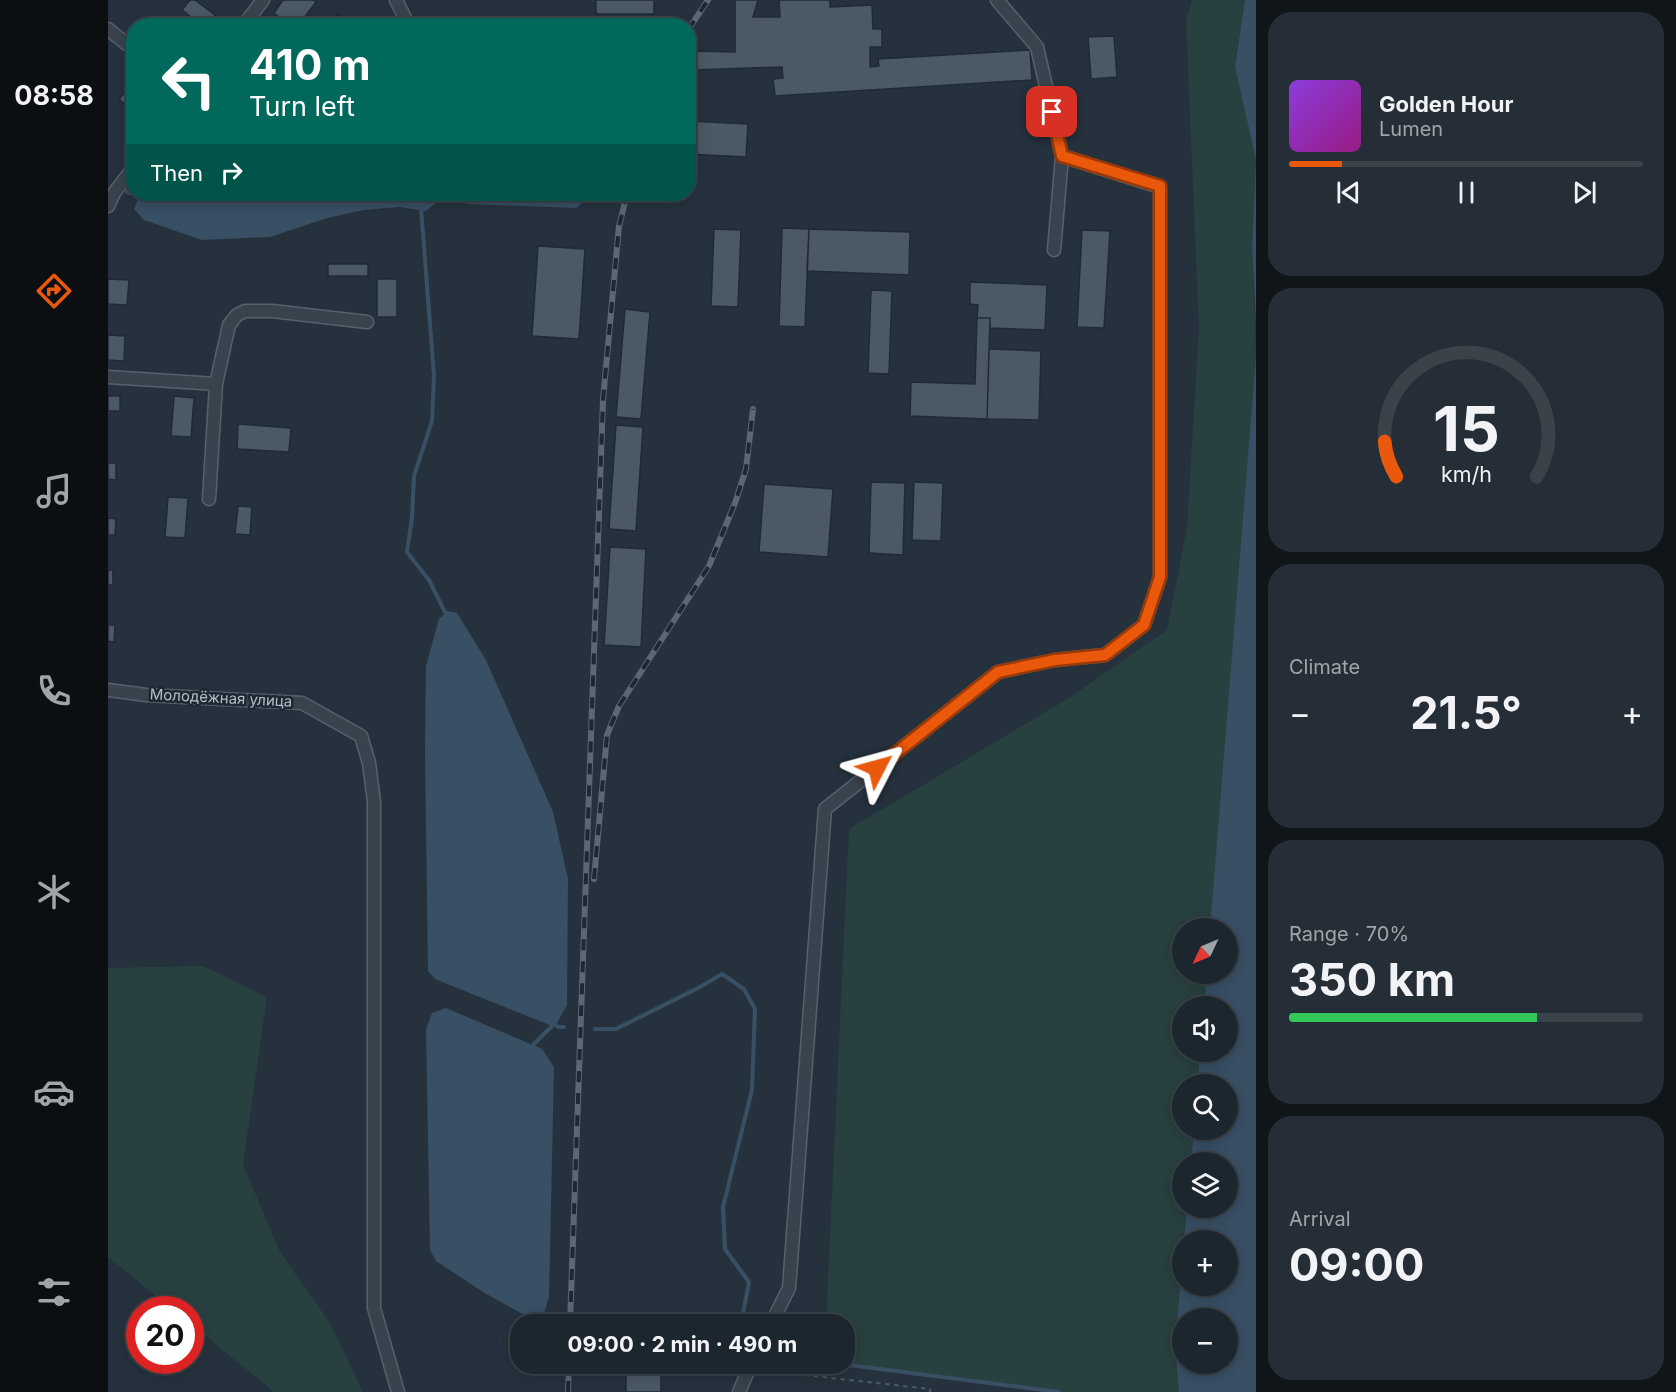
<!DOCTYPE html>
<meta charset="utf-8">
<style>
:root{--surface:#1c262e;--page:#252e36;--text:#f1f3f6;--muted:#a0a5aa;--line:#3a434a;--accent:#ea580c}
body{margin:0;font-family:Inter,sans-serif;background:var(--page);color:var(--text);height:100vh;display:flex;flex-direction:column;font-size:22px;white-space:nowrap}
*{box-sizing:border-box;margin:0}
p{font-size:20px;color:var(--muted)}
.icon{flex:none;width:33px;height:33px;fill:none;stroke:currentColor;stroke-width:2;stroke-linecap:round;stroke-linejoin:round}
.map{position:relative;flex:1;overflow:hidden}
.drawer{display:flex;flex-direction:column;gap:12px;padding:12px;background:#0f1519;width:420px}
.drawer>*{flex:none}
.top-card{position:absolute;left:18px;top:18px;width:570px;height:183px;border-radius:24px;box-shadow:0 3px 15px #0003,0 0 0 2px var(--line);background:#00695c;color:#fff;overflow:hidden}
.needle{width:39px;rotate:226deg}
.buttons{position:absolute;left:1064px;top:918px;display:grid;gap:12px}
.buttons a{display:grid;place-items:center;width:66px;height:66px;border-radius:50%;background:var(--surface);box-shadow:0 3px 15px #0003,0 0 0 2px var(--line);font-size:30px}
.speed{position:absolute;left:18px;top:1296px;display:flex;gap:12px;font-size:30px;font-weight:700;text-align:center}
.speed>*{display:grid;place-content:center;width:78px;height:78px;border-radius:50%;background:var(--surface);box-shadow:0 3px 15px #0003,0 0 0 2px var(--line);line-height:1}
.speed .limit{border:9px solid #d22;background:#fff;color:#111}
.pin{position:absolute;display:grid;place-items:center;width:51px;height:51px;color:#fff;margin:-26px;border-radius:12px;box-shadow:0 3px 9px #0006}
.me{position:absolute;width:66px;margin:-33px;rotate:51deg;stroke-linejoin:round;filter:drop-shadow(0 0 4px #0008)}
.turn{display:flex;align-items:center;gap:21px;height:126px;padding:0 24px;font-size:27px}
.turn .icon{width:78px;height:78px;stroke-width:2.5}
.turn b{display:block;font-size:42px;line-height:51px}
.then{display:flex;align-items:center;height:57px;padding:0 24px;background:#0003;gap:12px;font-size:22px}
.big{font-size:45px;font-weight:700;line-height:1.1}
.drawer .widget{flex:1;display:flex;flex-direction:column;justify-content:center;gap:9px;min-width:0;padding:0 21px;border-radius:24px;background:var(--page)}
.drawer .dial{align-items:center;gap:0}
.dial svg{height:156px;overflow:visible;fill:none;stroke:var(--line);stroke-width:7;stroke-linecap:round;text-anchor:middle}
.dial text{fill:var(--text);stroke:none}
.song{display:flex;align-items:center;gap:18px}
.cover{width:72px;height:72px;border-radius:9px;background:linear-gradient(135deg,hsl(270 70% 55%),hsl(310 70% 35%))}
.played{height:6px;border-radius:3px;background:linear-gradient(90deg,var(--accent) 15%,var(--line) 15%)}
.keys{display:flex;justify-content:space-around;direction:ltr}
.heat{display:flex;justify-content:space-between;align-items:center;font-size:33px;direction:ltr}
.charge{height:9px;border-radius:4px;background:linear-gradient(90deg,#34c759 70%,var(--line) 0)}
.trip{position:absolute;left:402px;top:1314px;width:345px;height:60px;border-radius:24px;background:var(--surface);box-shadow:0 3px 15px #0003,0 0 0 2px var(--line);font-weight:700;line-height:60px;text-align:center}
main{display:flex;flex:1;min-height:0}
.dock{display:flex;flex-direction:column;width:108px;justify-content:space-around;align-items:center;background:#0b0f12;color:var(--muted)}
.dock .icon{width:42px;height:42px}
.dock .on{color:var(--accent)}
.dock b{font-size:27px;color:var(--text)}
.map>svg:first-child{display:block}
.green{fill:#28403f}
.water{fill:#394f64;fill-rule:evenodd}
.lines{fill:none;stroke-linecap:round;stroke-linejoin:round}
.stream{stroke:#394f64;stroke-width:4}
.building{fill:#4b5966;stroke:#202a34;stroke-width:1.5}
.minor-casing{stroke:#57616b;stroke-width:15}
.path{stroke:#475c5c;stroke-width:2;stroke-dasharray:4.5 4.5;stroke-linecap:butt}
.minor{stroke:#39434d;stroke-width:12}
.rail-casing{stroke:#5b6874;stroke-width:6}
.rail{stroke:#1e2832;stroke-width:4;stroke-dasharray:11;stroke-linecap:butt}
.route-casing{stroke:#983908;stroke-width:15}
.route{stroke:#ea580c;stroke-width:10}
.labels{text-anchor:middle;stroke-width:5;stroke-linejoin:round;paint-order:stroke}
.street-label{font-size:15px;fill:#b5bec8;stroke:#1e2832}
</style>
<main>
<nav class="dock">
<b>08:58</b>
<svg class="icon on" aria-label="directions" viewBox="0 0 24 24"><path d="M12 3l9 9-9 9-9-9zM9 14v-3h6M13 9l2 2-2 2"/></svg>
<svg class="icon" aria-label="music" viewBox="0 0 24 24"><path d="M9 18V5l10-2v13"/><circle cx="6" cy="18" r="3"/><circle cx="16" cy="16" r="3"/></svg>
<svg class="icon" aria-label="phone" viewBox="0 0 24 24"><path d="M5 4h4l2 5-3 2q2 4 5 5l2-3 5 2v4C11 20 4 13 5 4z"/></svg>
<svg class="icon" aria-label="climate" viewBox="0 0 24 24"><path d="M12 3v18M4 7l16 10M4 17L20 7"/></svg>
<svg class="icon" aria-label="car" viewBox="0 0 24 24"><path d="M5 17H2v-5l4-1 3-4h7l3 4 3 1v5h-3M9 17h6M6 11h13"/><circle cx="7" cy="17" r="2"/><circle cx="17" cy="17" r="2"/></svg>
<svg class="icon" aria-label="filters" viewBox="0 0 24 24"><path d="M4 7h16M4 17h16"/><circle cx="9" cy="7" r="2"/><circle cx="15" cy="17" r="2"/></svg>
</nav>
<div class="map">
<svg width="1148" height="1392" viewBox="0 0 1148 1392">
<rect width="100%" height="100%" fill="#25323d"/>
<path class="green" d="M1084,0H1137L1127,67L1148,160L1144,245L1148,355L1102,928H1074V974H1099L1096,1006H1074V1052H1092L1090,1084H1074V1130H1086L1083,1162H1074V1208H1079L1076,1240H1074V1263L1067,1347L1071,1392H951L733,1364H736V1324H718L741,829L958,700L1059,630L1079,528L1091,328L1078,21Z
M95,966L159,997L135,1165L172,1252L222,1323L255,1392H166L83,1324L82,1310L64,1309L0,1257V968Z"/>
<path class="water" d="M1137,0H1148V325L1144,245L1148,160L1127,67Z
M32,194H327V204L318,211L291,207L256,210L219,218L162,237L94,240L36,220L26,209Z
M351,194H483L469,208L359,204Z
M1148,355V1392H1071L1067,1347L1074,1263V1286H1119V1240H1076L1079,1208H1119V1162H1083L1086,1130H1119V1084H1090L1092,1052H1119V1006H1096L1099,974H1119V928H1102ZM1074,1318H1119V1364H1074Z
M339,611L349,613L378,660L445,812L460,879L459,1005L450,1021L444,1026L327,979L320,971L317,752L318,666L331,619Z
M338,1008L434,1049L446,1067L441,1297L436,1313L420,1317L375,1292L328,1261L322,1250L318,1029L324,1013Z"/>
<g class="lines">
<path class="stream" d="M19,192L35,197
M313,208L326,376L324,421L306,476L304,518L299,552L321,580L339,616
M445,1021L450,1027H456
M487,1029H508L592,987L614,974L636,989L647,1009L644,1090L615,1207L617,1249L641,1282L633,1324
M425,1045L447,1023
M733,1364L951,1392"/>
</g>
<path class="building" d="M82,0H87L107,15L99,26H95L74,10Z
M175,0H205L208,2L190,26H182L166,13Z
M488,0H546V14H488Z
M627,0H650L645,17H672L671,0H722V7L764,5L765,29H774V47H762V67L771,66L770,59L922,50L924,80L667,96L665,79L675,78L674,67L586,70L584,51L627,52Z
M229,14L243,26H219Z
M1006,36L1009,77L983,79L980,37Z
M24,84L26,86V111L11,99Z
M580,121L640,124L638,157L580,154Z
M674,228L701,229L697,327L671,326Z
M606,229L633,230L630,307L603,306Z
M701,229L802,232L801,275L699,271Z
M974,230L1002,231L996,328L969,327Z
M430,246L477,249L471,339L424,336Z
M220,264H260V276H220Z
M0,279L21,280L19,305L0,304Z
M269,279H289V317H269Z
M862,282L939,285L937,330L882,328V318H869L870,305L862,304Z
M763,290L784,291L781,374L760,373Z
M517,309L542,312L533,419L508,417Z
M869,318H882L879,419L802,416L803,382L867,384Z
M0,335L17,336L16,361L0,360Z
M881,349L933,351L931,420L879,419Z
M0,396H12V411H0Z
M66,396L86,398L83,437L63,436Z
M130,424L183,428L181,452L129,449Z
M508,425L535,427L528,531L501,529Z
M0,463H8V480L0,479Z
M763,482L797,483L795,555L761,553Z
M806,482L835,483L833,541L804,540Z
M656,484L725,489L720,557L651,552Z
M60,497L80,498L77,538L57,537Z
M130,506L144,507L142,535L127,534Z
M0,518L8,519L7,535H0Z
M502,547L538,549L533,647L496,645Z
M0,570H5V585H0Z
M0,625H7L6,642L0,641Z
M518,1364H553V1392H518Z"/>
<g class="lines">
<g class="minor-casing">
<path id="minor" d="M288,0L301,26
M889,0L929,47L954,156L946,250
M135,26L155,0
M0,29L26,50
M0,206L6,193L26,167
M0,377L108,384L101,499
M108,384L121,325L129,315L137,311H164L259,322
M0,690L38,695L194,703L253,736L261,763L266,802V1308L290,1392
M663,1324L681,1288L717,809L890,672L947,660L997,655L1036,625L1052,577V187L954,156
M631,1392L643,1364"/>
</g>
<path class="path" d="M652,1370L822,1389V1392"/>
<use href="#minor" class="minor"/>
<g class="rail-casing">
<path id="rail" d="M580,30L600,0
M486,879L499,735L511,706L601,566L627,503L638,469L645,409
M462,1324L495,400L511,226L519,194
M460,1392L461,1364"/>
</g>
<use href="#rail" class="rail"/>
</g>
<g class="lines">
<g class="route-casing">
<path id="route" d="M769,768L890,672L947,660L997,655L1036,625L1052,577V186L954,156L944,112"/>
</g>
<use href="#route" class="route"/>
</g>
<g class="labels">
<g class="street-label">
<text transform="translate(113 698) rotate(3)" y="5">Молодёжная улица</text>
</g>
</g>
</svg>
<div class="buttons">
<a><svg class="needle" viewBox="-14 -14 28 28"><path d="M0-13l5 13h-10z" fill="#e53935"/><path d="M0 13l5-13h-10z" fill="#a0a5aa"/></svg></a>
<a><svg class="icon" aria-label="sound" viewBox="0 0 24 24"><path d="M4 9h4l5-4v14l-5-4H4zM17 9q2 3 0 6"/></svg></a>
<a><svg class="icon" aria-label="search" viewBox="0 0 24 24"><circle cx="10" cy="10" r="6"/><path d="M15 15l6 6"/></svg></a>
<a><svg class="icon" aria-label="layers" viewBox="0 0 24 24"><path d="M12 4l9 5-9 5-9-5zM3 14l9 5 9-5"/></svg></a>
<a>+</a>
<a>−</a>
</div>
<div class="speed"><div class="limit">20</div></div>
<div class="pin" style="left:944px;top:112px;background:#d93025"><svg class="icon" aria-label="arrive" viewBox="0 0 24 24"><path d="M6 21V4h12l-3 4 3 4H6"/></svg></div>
<svg class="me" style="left:769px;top:768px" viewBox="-20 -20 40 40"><path d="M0-17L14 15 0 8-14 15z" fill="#ea580c" stroke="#fff" stroke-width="4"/></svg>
<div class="trip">09:00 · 2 min · 490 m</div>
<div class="top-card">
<div class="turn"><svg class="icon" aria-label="left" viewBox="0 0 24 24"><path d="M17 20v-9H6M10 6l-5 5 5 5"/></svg><div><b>410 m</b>Turn left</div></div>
<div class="then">Then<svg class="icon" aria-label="right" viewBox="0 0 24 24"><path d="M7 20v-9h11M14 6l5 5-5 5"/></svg></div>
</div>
</div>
<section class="drawer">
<div class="widget">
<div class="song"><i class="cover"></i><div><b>Golden Hour</b><p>Lumen</p></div></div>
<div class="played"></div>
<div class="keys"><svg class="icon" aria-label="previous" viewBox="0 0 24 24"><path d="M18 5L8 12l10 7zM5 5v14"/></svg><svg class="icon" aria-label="pause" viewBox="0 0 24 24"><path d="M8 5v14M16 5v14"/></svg><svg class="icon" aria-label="next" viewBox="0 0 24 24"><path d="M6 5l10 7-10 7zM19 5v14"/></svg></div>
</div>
<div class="widget dial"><svg viewBox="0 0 100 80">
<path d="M14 69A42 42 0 1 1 86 69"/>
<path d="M14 69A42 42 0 0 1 8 51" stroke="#ea580c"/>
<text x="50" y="56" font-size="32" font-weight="700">15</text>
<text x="50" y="72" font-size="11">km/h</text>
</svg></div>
<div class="widget"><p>Climate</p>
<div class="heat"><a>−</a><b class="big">21.5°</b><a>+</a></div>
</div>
<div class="widget"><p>Range · 70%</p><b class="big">350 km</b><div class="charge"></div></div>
<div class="widget"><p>Arrival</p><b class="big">09:00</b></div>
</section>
</main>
